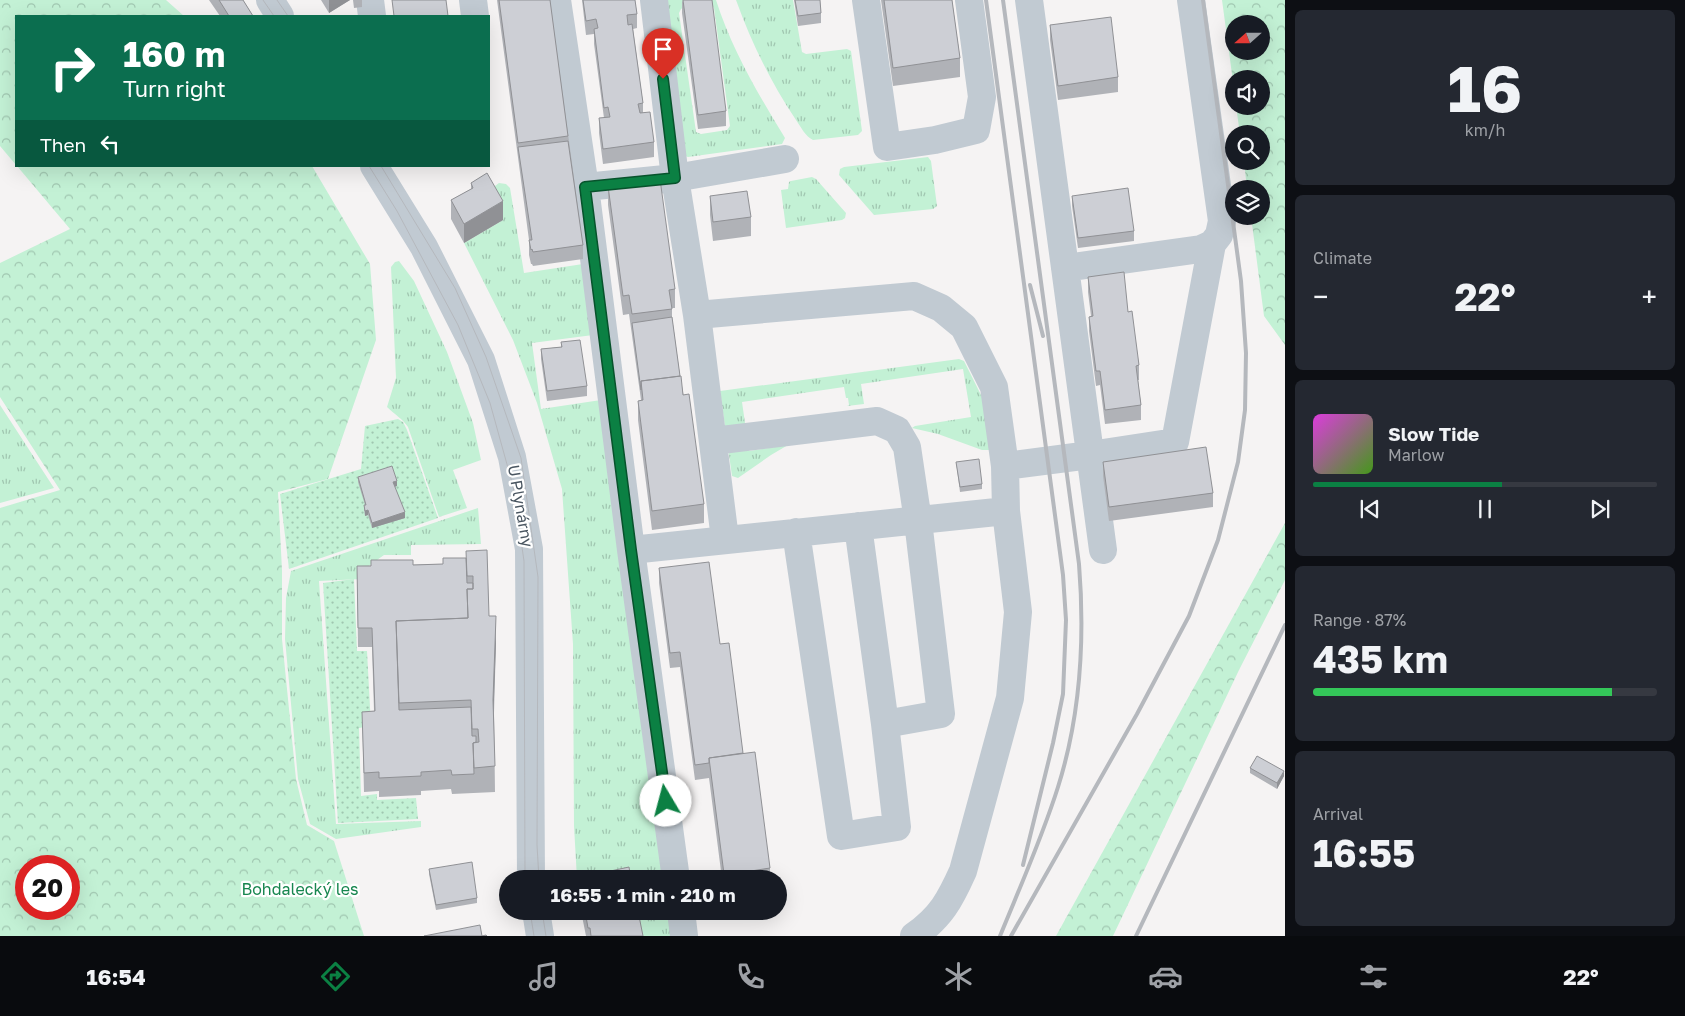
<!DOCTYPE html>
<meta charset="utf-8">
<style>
:root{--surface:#171b24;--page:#242831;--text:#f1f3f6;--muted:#9ea1a6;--line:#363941;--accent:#0b8043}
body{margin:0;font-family:"Golos Text",sans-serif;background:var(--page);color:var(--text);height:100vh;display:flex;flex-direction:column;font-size:19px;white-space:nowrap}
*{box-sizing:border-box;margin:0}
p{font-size:16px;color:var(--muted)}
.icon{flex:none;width:28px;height:28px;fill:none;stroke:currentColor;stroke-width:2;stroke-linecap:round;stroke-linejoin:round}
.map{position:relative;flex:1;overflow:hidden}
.drawer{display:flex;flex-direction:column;gap:10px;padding:10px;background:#0d0f14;width:400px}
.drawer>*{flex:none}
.top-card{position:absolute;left:15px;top:15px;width:475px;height:152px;border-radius:0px;box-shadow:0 5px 20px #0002;background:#0b6e4f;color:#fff;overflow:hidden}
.needle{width:32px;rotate:249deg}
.controls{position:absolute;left:1225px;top:15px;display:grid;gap:10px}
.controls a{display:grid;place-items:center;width:45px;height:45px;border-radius:50%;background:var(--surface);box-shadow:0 5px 20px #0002;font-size:25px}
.speed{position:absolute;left:15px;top:855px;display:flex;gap:10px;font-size:25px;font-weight:700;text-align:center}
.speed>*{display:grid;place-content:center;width:65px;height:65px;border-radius:50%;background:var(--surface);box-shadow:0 5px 20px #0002;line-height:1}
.speed .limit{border:8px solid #d22;background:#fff;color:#111}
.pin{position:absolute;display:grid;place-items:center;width:42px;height:42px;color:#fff;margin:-51px -21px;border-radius:50% 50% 50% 0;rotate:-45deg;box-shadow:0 0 5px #0007}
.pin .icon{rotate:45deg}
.me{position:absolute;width:55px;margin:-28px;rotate:352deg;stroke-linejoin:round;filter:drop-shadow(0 0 4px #0008)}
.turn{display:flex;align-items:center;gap:18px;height:105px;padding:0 25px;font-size:22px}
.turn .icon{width:65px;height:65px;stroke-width:2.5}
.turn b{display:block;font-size:35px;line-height:42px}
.then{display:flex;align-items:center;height:48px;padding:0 25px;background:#0003;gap:10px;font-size:19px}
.big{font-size:38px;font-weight:700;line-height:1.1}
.drawer .widget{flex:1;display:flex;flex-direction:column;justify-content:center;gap:8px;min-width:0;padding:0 18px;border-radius:8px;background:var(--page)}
.drawer .dial{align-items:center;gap:0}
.dial b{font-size:65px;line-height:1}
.song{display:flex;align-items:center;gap:15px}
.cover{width:60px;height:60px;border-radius:8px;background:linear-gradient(135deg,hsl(300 70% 55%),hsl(100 70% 35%))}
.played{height:5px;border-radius:2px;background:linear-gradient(90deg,var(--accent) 55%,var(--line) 55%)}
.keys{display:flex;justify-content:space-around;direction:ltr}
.heat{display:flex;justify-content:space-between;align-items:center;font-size:28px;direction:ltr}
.charge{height:8px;border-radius:4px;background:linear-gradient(90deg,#34c759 87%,var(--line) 0)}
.trip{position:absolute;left:499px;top:870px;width:288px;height:50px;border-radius:25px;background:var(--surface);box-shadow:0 5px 20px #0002;font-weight:700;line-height:50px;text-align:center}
.dock{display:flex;height:80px;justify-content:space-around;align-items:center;background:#090b0e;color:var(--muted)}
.dock .icon{width:35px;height:35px}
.dock .selected{color:var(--accent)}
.dock b{font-size:22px;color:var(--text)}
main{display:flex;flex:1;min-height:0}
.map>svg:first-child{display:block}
.grass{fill:url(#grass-tufts)}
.forest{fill:url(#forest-crowns);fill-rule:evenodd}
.garden{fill:url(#garden-dots)}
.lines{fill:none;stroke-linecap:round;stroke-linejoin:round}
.minor{stroke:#c1cad2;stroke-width:28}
.tram{stroke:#b5b8bd;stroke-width:1}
.rail{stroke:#b5b8bd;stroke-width:4}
.wall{fill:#b0b2b7}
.shaded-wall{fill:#909195}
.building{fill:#cdcfd5;stroke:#909195}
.route-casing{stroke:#07532c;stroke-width:12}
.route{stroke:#0b8043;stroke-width:9}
.labels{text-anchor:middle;stroke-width:4.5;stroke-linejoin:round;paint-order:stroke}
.street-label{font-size:16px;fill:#4a5661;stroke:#fff}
.park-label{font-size:16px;fill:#17864f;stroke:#fff}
</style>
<main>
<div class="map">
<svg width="1285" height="936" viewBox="0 0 1285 936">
<defs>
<pattern id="grass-tufts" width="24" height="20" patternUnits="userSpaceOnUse" patternTransform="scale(1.25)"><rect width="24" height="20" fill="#c3f1d5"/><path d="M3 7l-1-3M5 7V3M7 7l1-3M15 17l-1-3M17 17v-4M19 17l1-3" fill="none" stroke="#a0c6b0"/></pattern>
<pattern id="forest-crowns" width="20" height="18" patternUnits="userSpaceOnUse" patternTransform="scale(1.25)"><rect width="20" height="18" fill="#c3f1d5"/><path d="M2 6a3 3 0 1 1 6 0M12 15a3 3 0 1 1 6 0" fill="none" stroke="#a0c6b0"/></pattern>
<pattern id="garden-dots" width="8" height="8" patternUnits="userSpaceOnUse" patternTransform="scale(1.25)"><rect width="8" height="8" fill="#c3f1d5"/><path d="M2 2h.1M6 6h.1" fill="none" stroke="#a0c6b0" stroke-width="1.8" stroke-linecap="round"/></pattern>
</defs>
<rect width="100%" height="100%" fill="#f5f3f3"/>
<path class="grass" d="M667,0H683L684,7L681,9L679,13L696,132L701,134L727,130L730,126L714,8L707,0H716C732,50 758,94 785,138L782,144L688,157L685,156Z
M736,0H793L802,52L806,54L847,49L851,51L862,131L858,135L813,140C805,136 801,127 796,120C771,83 751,42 736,0Z
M928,157L931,161L937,206L933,209L874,215L839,175L840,169L844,167Z
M812,177L816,179L846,213L845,218L842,220L786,228L781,190L788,189L789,182L791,181Z
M499,183L506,184L510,188L524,273L583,264L593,335L532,343L541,409L601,400L665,879H577L574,826L573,644L562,489L537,403L513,340L464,243L503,220L487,192Z
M399,261L414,281L447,352L473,423L481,460L453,470L467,508L439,517L408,427C403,419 394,414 387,407L396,378L391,267L395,262Z
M959,359L964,361L990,413L997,450H982L938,434L912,428L915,426L971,417L963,369L861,384L864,404L847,406L849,405L848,398H846L844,387L742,402L749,451L788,445L771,455L738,478L732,476L720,391Z
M0,405L54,488L0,503Z
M478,508L481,544L411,545V555H384L363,570L362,579L319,581L336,824L421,821V827L336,839L310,824L298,779L285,639L286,598L291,571Z
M634,911H669L673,936H639Z"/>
<path class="forest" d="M0,0H166L184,16H16V165L0,146Z
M1222,0H1285V345L1264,316L1251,216H1261V189H1247L1244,161H1261V134H1240L1236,106H1261V79H1234V89ZM1234,24H1261V51H1234Z
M17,166H312L370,264L376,340L328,479L278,492L282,570V639L296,779L307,825L334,841L364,936H0V508L60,490L0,397V263L70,229ZM26,866H69V909H26Z
M1285,523V580L1239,670L1113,936H1056Z"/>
<path class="garden" d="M398,419L403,422L407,430L438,518L289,569L280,494L361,469L365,426Z
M354,579L357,651H367L371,726L359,728L361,796L377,794V800L416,798L418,819L338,823L323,583Z"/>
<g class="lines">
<path class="minor" d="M270,0L280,16
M370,0L372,16
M473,0L475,16
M557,0L585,187L631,550L676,879
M654,0L675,178L697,315L725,539
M866,0L887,147L935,140L976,130L982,97L969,0
M1029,0L1103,550
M374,166L424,247L481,360L512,457L529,549L531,879
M585,187L675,178L785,159
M1065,268L1201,249L1212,244
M697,315L914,296L941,308L964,327L994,387L1005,466L1006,511L1018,612L1010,698L963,871C950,900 941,917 914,936
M713,441L877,421L897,430L907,447L918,521L941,714L885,724
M1005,466L1090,455L1175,442L1212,244L1219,235L1222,221L1191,0
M796,532L841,836L897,827L885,724L858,526
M631,550L1006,511
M536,911L540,936
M681,911L684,936"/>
<path class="tram" d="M263,0L274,16
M277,0L288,16
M369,166L397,211L458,325L490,403L513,486L524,561L525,879
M381,166L455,288L486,357L521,458L538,577L537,845L539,879
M530,911L534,936
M542,911L546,936"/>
<path class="rail" d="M986,0L1063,575L1066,620L1063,694L1053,743L1023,865
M1030,285L1043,336
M1000,936C1020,887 1042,838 1058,787C1081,714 1085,639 1079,564L1003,0
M1011,936L1137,714L1189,616L1218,540L1238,462L1245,410L1246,353L1241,281L1203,0
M1136,936L1285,625"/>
</g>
<path class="wall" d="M209,0H243L253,16H220Z
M321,0H350L329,13Z
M353,0H362V7L354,8Z
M497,0H550L583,245V259L533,266L532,264H531L529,255V240Z
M582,0H635L637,14V28L633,29L643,103V113L654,142V157L603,164L599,133V118H604L594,44V34L586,35Z
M682,0L726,111V126L698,129L682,13Z
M794,0H820L821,13V23L798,26Z
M881,0H952L960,58V77L893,86Z
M1050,25L1118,77V92L1058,100L1050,40Z
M471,183L503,220L464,243L451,219V200L471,189Z
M608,186L675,289V308H672V317L680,376L704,504V523L652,530L638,420V401L641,400L629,314L623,315L608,205Z
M710,196L751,217V236L713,241L710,215Z
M1072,196L1134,231V241L1078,248L1072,206Z
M1088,277L1128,312L1139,365V380H1138L1141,405V420L1105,424L1100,385L1096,386L1089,331V317L1091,316L1088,292Z
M561,342L587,386V396L547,401L541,359V349L561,347Z
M956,462L982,484V489L960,492Z
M1103,462L1213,493V507L1109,521L1103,476Z
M358,477L397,486L395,487L405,518L372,528L368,515L365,516L364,510V505H365L358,482Z
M466,558L489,616L496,642L494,713L495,792L452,794L451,789L421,791V795L379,797V791L364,792L362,712L374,711L372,647H358L357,566L443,564Z
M659,568L720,644L743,753L770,868V879H722L709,778L695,780L680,667L670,668L659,583Z
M1250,768L1284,776L1277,789L1250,773Z
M429,869L477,898V903L436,910L429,874Z
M581,911H638L643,936H586Z"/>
<path class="shaded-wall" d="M329,0H350L329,13Z
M503,201V220L464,243V224Z
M397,481V486L393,487V482Z
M368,510V515L365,516V511Z
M405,512V518L372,528V523Z
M496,616V642L493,726V700Z
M1284,771V776L1277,789V783Z"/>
<path class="building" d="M219,0H243L253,16H229Z
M392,0H446L448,16H394Z
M499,0H550L568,136L518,143Z
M583,0H635L637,14L627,15L628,25L632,24L643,103L638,104L640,113L650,112L654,142L603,149L599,118L610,117L608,107L604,108L594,29L598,28L596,19L586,21Z
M683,0H712L726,111L698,115Z
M795,0H820L821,13L798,16Z
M884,0H952L960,58L893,68Z
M1111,17L1118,77L1058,86L1050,25Z
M568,141L583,245L533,252L532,249L531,250L529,240H532L518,147Z
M487,173L503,201L464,224L451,200L473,188L471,183Z
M660,179L675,289L669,290L672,309L632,314L629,295L623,296L608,186Z
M1128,188L1134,231L1078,238L1072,196Z
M747,191L751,217L713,222L710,196Z
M1124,272L1128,312L1132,311L1139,365L1136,366L1141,405L1105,410L1100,371H1096L1089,317L1093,316L1088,277Z
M672,317L680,376L641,381V390L632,323Z
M580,340L587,386L547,391L541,349L562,347L561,342Z
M681,376L683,395L689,394L704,504L652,511L638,401L643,400L641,381Z
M1206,447L1213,493L1109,507L1103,462Z
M979,459L982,484L960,487L956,462Z
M392,466L397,481L393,482L405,512L372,523L368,510L365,511L364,505H366L358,477Z
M487,550L489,616H496L493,700L495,766L474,768L473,743L479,742L478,729H472L471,700L399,703L396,621L468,618L467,589H473V576H467L466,551Z
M443,558H466L467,583H473V589H467L468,618L396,621L399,710L471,707L472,736H476V742L473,743L474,774L452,775L451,770L421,772V776L379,778V772L364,773L362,712L375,711L372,628H358L357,566H371V560H413V565L443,564Z
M709,562L720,644L729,643L743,753L709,758V763L695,765L680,652L670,653L659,568Z
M755,752L770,868L751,871L752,878L744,879L743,872L724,874L709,758Z
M1257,756L1284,771L1277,783L1250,768Z
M472,862L477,898L436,905L429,869Z
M629,867L631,879H597L607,877L606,872Z
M585,911H638L643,936H591L590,928H588Z
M480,925L482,936L486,935L487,936H424Z"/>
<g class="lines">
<g class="route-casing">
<path id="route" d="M663,79L675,178L585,187L631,550L666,801"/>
</g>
<use href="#route" class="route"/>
</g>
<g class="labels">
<g class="street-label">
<text transform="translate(521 506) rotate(80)" y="6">U Plynárny</text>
</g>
<g class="park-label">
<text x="300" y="895">Bohdalecký les</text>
</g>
</g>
</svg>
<div class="controls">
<a><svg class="needle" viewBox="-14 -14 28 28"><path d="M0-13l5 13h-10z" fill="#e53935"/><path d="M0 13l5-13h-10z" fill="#9ea1a6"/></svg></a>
<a><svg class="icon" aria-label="sound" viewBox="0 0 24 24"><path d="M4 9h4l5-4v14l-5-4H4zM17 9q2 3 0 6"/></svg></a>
<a><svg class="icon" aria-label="search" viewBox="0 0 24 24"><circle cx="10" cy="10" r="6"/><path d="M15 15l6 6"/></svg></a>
<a><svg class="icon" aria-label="layers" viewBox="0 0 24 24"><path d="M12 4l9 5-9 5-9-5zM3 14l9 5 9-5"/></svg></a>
</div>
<div class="speed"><div class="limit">20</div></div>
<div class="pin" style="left:663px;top:79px;background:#d93025"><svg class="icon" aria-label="arrive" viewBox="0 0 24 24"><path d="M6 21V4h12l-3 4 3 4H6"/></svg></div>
<svg class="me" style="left:666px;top:801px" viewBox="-20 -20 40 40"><circle r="19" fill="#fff"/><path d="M0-13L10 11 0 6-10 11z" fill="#0b8043"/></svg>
<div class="trip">16:55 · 1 min · 210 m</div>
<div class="top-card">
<div class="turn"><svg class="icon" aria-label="right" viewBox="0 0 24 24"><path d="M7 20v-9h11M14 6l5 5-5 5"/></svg><div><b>160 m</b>Turn right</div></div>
<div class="then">Then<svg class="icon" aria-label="left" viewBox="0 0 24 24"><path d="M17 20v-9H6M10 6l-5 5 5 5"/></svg></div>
</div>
</div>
<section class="drawer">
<div class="widget dial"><b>16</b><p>km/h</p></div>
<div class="widget"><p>Climate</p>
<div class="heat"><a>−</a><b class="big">22°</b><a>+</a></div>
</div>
<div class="widget">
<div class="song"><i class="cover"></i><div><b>Slow Tide</b><p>Marlow</p></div></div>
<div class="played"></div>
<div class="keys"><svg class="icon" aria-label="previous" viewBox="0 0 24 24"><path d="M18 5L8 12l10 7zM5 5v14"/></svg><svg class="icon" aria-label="pause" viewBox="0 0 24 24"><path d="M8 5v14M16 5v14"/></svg><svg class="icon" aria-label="next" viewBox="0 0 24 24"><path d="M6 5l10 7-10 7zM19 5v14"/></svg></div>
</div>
<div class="widget"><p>Range · 87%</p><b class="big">435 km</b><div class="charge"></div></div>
<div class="widget"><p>Arrival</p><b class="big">16:55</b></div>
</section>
</main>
<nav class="dock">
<b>16:54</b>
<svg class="icon selected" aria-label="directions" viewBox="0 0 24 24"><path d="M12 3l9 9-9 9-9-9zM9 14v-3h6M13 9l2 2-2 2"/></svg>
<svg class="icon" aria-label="music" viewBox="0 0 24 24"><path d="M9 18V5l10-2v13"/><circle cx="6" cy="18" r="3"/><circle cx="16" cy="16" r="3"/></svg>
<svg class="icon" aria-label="phone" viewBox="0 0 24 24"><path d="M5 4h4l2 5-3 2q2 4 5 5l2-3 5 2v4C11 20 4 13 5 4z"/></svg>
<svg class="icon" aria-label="climate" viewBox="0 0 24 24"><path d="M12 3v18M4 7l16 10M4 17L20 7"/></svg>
<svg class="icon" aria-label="car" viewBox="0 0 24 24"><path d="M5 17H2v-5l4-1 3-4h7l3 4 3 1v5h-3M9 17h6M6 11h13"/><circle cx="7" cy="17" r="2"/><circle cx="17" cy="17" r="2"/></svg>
<svg class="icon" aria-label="filters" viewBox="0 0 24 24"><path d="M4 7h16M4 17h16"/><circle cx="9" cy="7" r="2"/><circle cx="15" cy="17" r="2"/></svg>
<b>22°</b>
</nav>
